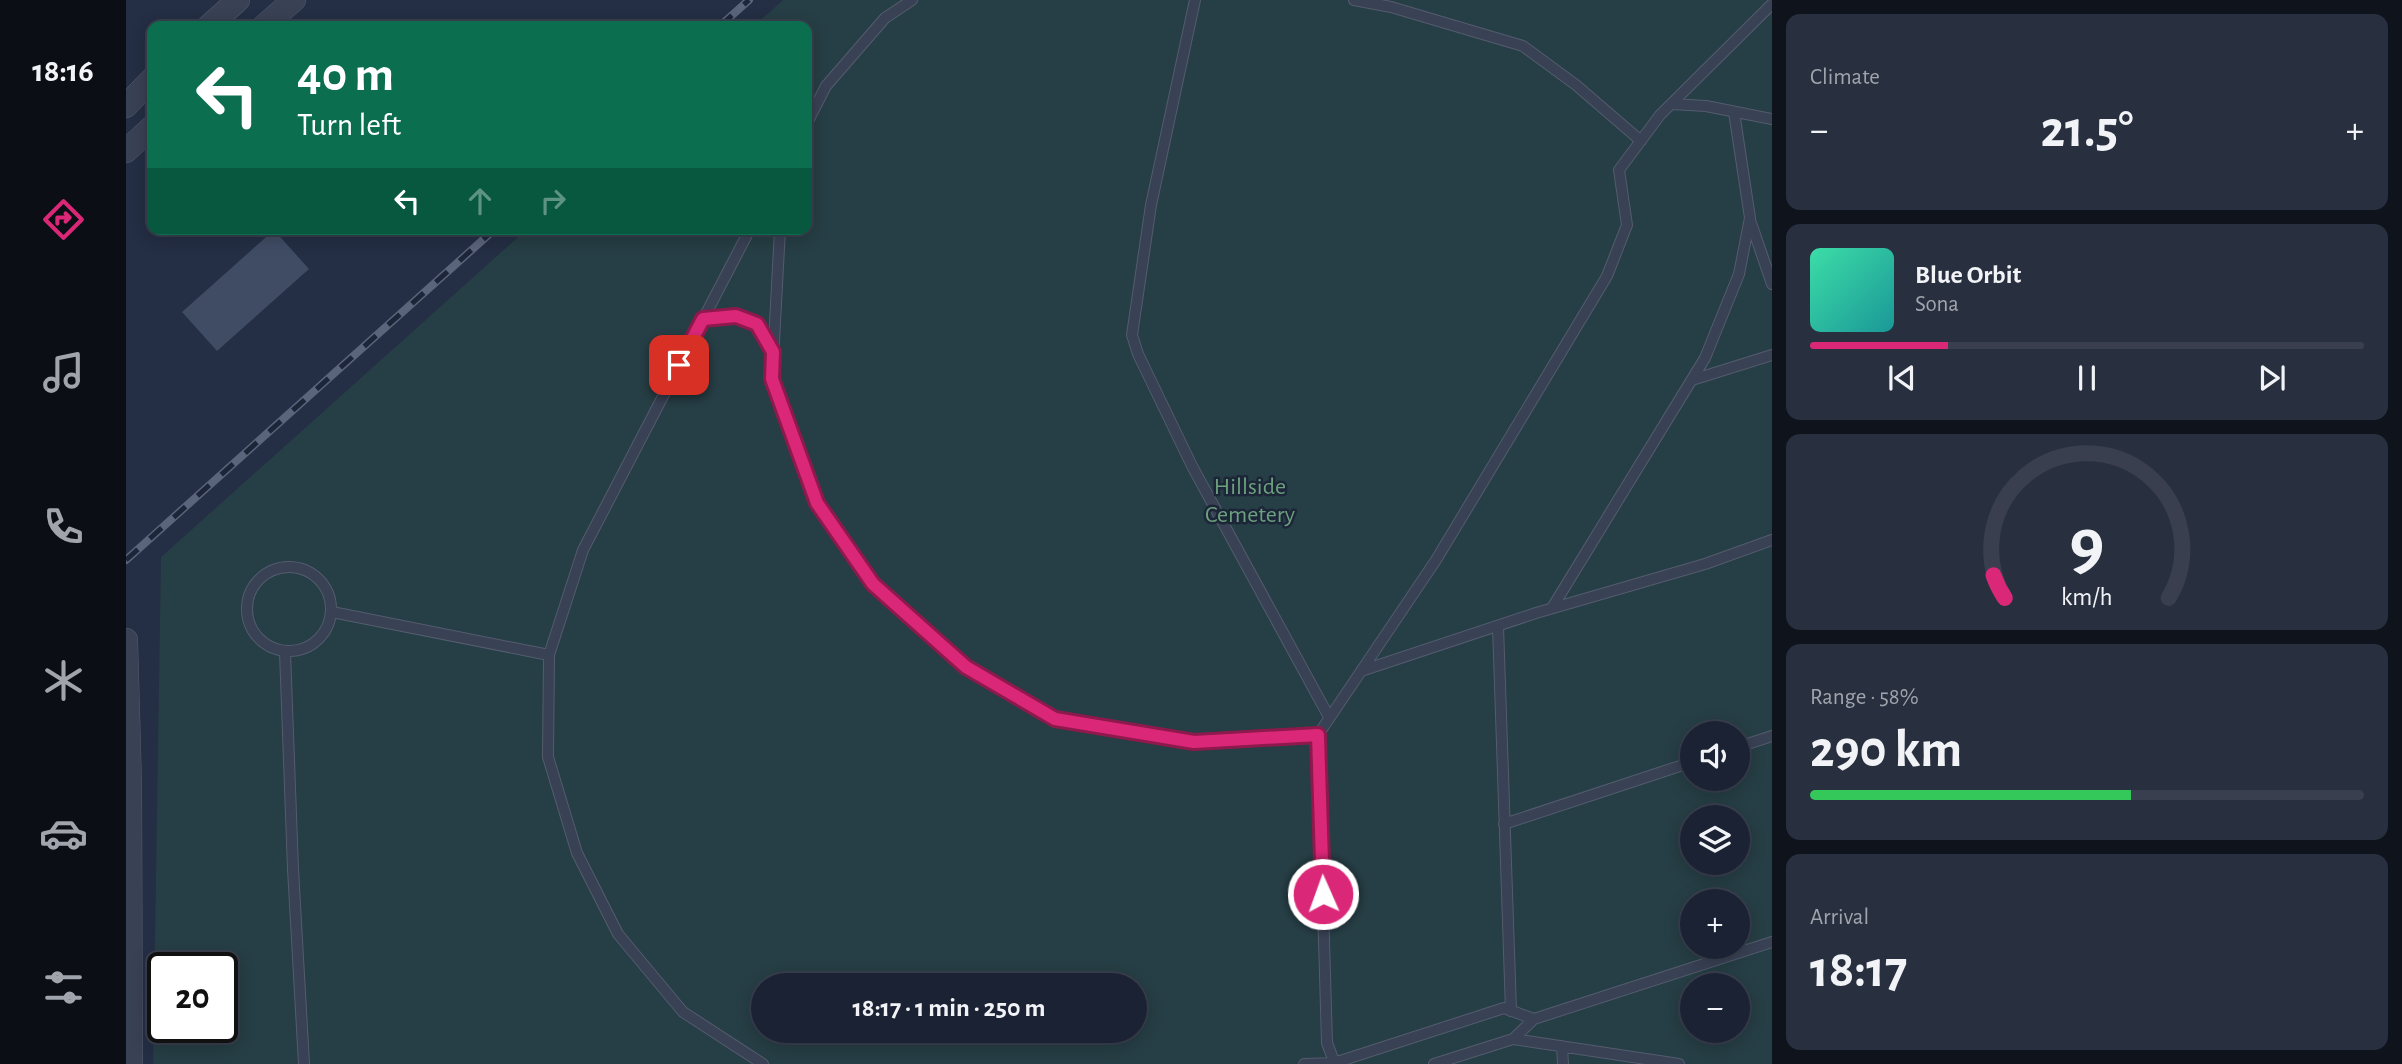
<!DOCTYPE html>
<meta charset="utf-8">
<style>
:root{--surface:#1b2233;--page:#282f3f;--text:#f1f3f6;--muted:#a0a4ac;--line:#393f4e;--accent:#db2777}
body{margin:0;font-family:"Alegreya Sans",sans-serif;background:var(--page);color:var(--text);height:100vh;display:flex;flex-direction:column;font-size:26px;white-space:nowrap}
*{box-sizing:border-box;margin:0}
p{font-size:23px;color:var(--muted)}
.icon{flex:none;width:38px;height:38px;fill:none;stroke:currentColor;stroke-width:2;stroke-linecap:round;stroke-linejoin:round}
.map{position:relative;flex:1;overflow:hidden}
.details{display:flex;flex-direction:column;gap:14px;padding:14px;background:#0f131c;width:630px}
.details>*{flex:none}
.top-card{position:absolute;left:21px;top:21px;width:665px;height:214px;border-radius:14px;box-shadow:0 4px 18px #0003,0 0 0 2px var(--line);background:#0b6e4f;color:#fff;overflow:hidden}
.controls{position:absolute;left:1554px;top:721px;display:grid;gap:14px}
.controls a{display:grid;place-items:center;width:70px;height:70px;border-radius:50%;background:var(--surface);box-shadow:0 4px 18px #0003,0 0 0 2px var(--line);font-size:35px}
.speed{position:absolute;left:21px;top:952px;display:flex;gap:14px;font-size:35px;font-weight:700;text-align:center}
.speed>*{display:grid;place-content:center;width:91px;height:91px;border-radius:50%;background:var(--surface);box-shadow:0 4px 18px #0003,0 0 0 2px var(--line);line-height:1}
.speed .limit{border:4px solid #111;border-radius:10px;background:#fff;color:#111}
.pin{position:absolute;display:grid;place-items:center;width:60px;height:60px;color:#fff;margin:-30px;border-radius:14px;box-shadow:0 4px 10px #0006}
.me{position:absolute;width:77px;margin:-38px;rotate:358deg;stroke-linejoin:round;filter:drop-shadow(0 0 5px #0008)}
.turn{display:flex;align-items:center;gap:24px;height:147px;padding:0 35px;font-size:32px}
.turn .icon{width:91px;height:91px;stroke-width:2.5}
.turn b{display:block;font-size:49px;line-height:60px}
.lanes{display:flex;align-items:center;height:66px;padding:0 35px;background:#0003;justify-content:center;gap:35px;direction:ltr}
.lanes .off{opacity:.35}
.big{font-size:52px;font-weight:700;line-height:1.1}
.details .widget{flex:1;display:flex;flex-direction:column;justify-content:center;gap:10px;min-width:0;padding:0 24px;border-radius:14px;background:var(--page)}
.details .dial{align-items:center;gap:0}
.dial svg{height:182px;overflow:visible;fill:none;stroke:var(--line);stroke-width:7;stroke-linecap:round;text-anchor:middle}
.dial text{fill:var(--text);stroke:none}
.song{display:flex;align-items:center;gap:21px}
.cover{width:84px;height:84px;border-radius:10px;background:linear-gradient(135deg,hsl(160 70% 55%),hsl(180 70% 35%))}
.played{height:7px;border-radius:4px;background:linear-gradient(90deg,var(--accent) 25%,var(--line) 25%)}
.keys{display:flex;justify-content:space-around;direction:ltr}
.heat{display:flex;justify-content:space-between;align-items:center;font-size:38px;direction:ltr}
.charge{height:10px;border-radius:5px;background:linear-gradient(90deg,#34c759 58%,var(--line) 0)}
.trip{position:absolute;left:625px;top:973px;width:396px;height:70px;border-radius:35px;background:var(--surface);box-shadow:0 4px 18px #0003,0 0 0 2px var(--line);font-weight:700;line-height:70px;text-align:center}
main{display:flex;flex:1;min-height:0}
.dock{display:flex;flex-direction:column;width:126px;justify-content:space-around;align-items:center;background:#0b0e14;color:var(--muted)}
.dock .icon{width:49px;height:49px}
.dock .on{color:var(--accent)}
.dock b{font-size:32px;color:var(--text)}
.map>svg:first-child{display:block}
.green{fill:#263e45;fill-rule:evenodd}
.building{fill:#3f4c64}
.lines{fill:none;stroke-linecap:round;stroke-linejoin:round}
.service-casing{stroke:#545c6e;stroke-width:12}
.minor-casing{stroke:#545c6e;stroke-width:24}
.service{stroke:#394154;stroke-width:10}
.minor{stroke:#394154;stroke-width:23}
.rail-casing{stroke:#5a647b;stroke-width:8}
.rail{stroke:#1d2639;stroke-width:5;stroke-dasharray:16;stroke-linecap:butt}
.route-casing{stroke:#8e194d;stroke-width:18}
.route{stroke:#db2777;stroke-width:12}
.labels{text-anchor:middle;stroke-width:5;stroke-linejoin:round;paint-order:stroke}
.park-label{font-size:24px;fill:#6ba17d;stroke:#1d2639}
</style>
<main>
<nav class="dock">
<b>18:16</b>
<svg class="icon on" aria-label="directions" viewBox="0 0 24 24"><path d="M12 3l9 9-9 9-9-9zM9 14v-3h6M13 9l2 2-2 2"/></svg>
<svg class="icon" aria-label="music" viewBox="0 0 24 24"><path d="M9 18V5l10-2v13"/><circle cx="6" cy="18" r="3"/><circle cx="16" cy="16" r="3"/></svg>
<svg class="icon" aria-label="phone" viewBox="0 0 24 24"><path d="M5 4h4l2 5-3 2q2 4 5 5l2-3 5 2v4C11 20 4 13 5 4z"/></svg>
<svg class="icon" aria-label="climate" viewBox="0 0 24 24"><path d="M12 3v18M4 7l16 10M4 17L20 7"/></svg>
<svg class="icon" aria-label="car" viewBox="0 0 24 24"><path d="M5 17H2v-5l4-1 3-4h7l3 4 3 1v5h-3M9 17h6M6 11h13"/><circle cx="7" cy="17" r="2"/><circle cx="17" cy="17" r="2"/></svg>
<svg class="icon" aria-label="filters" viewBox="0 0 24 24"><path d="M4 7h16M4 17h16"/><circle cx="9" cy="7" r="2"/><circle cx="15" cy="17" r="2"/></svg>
</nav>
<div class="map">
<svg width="1646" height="1064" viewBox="0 0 1646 1064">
<rect width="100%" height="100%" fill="#242e44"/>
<path class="green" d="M657,0H1646V1064H27L35,557L401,229H681V26H628ZM1566,733H1612V779H1566ZM1566,817H1612V863H1566ZM1566,901H1612V947H1566ZM37,968H96V1027H37ZM637,985H1008V1031H637ZM1566,985H1612V1031H1566Z"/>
<path class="building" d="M148,230L183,269L91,351L56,312Z"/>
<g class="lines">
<g class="service-casing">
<path id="service" d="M1069,0L1025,205L1006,335L1012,354L1066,466L1203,717
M1228,0L1265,7L1397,46L1450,85L1515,141
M1545,104L1580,106L1646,119
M681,123L700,86L759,18L786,0
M1624,220L1646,284
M624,229L457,550L423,655L422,757L451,853L492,934L557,1012L637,1064
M654,229L646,379L691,503L747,584L840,667L929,719L1068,742L1192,735
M577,319L610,316L631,324L645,349
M1566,380L1646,355
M121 609a42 42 0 1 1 84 0a42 42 0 1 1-84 0Z
M1426,608L1579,358L1613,274L1624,218L1608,112
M206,612L423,655
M1372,626L1385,1011
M159,652L167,869L178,1064
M1235,671L1410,613L1579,564L1646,540
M1612,747L1646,736
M1378,824L1566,762
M1387,1039L1553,1064
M1436,1046L1437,1064
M1178,1064L1208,1063L1378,1008L1408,1019L1646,942
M1209,1064L1201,1043L1192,735L1310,560L1481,276L1501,225L1493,170L1534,115L1646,4
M1308,1064L1387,1039L1408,1019"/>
</g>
<g class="minor-casing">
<path id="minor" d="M83,26L112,0
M138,26L168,0
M0,106L26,79
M0,151L26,127
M0,640L4,785L5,1064"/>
</g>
<use href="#service" class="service"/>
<use href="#minor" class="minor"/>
<g class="rail-casing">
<path id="rail" d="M594,26L623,0
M0,560L369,229"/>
</g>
<use href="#rail" class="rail"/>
</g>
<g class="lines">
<g class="route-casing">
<path id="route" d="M553,365L577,319L610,316L631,324L647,352L646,379L691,503L747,584L840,667L929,719L1068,742L1192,735L1197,894"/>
</g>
<use href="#route" class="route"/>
</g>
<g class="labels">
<g class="park-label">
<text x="1124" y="494">Hillside<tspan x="1124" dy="28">Cemetery</tspan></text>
</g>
</g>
</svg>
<div class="controls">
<a><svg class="icon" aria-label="sound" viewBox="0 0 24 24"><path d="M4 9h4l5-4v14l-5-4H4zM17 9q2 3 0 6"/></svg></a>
<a><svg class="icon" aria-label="layers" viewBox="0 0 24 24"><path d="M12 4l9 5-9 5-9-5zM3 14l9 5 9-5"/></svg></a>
<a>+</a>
<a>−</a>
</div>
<div class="speed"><div class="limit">20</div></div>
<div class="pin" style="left:553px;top:365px;background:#d93025"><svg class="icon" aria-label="arrive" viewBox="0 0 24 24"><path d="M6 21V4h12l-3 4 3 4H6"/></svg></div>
<svg class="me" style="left:1197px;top:894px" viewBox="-20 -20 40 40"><circle r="17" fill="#db2777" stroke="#fff" stroke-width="3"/><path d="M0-11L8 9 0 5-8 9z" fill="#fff"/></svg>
<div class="trip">18:17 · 1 min · 250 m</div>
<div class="top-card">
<div class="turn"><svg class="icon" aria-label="left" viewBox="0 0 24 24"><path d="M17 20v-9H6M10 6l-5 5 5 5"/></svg><div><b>40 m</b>Turn left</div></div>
<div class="lanes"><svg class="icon" aria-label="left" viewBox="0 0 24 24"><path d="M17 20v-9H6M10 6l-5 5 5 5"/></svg><svg class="icon off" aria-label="ahead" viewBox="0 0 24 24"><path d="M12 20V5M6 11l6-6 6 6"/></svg><svg class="icon off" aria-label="right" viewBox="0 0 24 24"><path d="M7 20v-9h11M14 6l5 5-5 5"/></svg></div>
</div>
</div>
<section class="details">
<div class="widget"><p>Climate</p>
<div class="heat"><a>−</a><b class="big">21.5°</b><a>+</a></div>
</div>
<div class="widget">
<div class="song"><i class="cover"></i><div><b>Blue Orbit</b><p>Sona</p></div></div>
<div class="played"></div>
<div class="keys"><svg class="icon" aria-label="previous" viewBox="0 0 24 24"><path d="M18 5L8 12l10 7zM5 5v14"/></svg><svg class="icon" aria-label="pause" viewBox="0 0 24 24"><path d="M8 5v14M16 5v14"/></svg><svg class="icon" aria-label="next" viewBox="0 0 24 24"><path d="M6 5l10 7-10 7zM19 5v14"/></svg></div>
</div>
<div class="widget dial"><svg viewBox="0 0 100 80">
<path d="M14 69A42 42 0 1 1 86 69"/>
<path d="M14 69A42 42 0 0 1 9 59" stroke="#db2777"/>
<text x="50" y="56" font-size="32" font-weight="700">9</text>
<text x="50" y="72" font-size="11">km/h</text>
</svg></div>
<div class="widget"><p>Range · 58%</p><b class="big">290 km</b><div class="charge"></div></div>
<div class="widget"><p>Arrival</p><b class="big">18:17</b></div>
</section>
</main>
